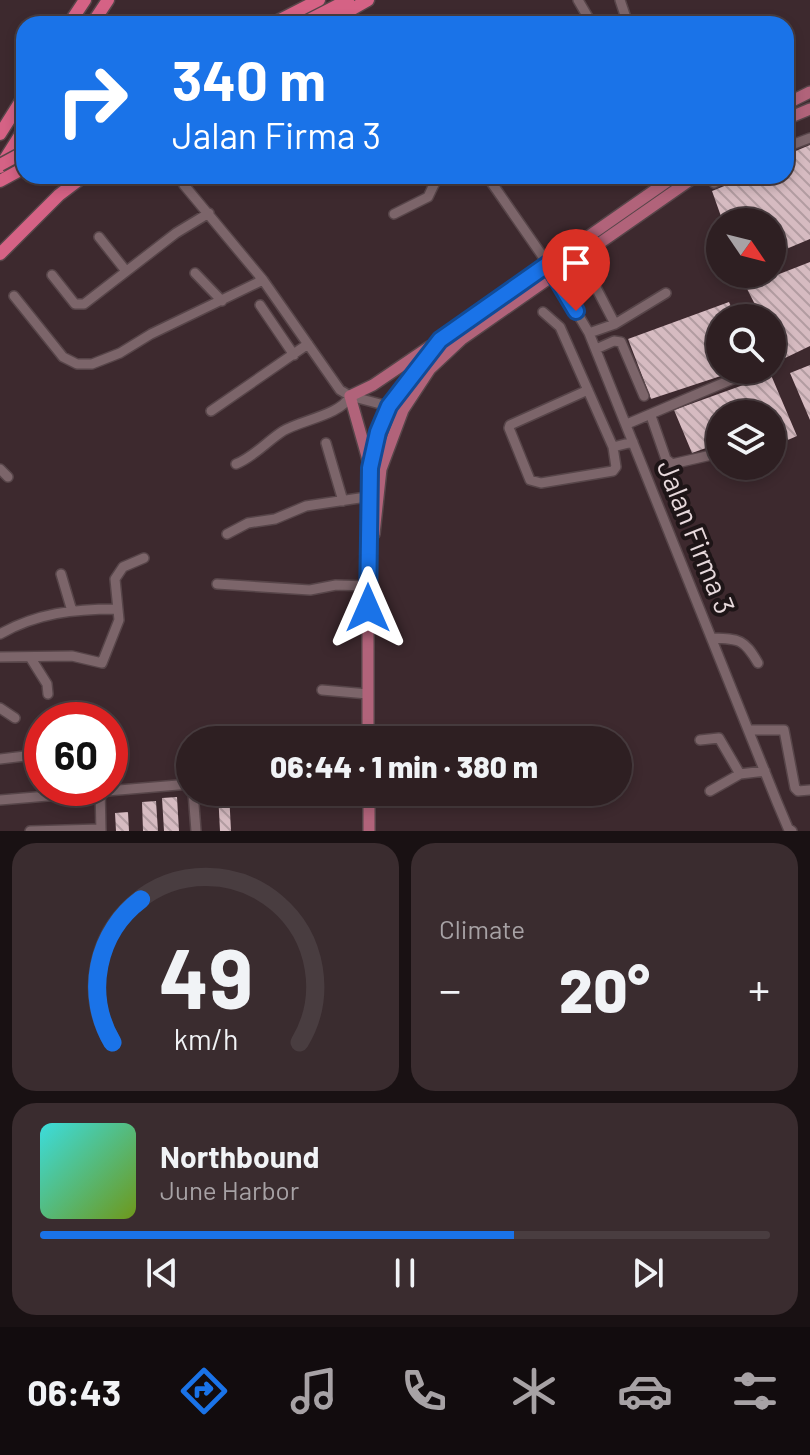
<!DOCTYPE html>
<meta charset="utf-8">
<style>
:root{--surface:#2e1f22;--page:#3a2c2f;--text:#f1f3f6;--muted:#a7a2a5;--line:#493d40;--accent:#1a73e8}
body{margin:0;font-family:Barlow,sans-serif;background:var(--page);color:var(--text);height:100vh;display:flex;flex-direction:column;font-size:30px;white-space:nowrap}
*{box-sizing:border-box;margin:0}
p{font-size:26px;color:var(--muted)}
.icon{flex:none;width:44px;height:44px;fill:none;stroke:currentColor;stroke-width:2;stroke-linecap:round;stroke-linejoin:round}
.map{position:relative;height:831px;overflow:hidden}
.side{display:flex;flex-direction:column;gap:12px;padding:12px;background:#191113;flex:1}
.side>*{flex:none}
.hud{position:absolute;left:16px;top:16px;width:778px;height:168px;border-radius:24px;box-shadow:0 4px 12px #0003,0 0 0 2px var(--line);background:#1a73e8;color:#fff;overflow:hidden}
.needle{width:52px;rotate:125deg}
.tools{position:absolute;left:706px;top:208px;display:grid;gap:16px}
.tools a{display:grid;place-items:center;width:80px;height:80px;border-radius:50%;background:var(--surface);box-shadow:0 4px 12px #0003,0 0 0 2px var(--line);font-size:40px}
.speed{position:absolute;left:24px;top:702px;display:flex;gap:16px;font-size:40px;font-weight:700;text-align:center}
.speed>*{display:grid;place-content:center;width:104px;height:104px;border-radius:50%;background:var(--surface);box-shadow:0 4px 12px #0003,0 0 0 2px var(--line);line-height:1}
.speed .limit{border:12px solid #d22;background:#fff;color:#111}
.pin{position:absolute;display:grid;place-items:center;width:68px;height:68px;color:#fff;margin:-82px -34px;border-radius:50% 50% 50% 0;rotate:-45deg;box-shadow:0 0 8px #0007}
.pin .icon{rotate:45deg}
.me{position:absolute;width:88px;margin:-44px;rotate:0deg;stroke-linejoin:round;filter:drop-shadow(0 0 6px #0008)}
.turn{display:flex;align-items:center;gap:28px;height:168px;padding:0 24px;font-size:36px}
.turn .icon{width:104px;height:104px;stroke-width:2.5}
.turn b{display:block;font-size:56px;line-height:68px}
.big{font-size:60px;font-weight:800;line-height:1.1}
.side .tile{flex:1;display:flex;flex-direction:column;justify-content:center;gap:12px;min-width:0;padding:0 28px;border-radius:24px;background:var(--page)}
.side .dial{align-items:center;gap:0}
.dial svg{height:208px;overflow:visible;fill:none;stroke:var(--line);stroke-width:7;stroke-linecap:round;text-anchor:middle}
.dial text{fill:var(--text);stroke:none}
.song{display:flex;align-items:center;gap:24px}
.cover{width:96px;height:96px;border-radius:12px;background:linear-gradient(135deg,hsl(180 70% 55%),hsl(80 70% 35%))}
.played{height:8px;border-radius:4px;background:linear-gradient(90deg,var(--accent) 65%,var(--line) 65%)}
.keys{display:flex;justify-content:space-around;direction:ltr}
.heat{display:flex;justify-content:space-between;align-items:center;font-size:44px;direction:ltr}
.side .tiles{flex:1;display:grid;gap:12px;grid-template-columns:1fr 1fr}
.tile:last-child{grid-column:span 2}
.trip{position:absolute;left:176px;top:726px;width:456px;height:80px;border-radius:40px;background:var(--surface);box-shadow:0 4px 12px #0003,0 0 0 2px var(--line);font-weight:800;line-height:80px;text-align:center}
.menu{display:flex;height:128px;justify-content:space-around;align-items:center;background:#120c0e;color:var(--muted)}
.menu .icon{width:56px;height:56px}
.menu .current{color:var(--accent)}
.menu b{font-size:36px;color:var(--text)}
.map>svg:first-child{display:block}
.building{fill:url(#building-back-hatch)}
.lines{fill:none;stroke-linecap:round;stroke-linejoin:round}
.minor-casing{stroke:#574549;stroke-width:12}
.major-casing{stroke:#574549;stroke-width:14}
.highway-casing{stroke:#574549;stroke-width:15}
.minor{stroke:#7c656a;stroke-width:9}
.major{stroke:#b1637a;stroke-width:11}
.highway{stroke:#d56285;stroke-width:12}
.highway-bridge-casing{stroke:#574549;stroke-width:15;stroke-linecap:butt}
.highway-bridge{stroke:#d56285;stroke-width:12}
.route-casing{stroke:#114b97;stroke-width:20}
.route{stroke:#1a73e8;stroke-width:14}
.labels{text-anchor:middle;stroke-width:8;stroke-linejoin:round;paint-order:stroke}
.street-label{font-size:28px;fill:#e7d9dc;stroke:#1e1517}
</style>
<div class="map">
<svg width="810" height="831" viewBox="0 0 810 831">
<defs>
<pattern id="building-back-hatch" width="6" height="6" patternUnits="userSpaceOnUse" patternTransform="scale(2)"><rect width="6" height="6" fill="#d6bbc1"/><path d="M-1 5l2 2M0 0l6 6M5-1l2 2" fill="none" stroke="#b29ca1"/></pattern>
</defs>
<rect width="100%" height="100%" fill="#3d292e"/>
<path class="building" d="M810,145V239L772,255V222H723L712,191L749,176H786V155Z
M810,262V346L783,359L772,337V318H762L746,287Z
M729,302L736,318H720V370L736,371L651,399L628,339Z
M810,365V420L790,373Z
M771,375L797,436L774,446L772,414H720V443L692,453L674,410Z
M218,792H229L231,831H220Z
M446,792H514V794L448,804Z
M177,797L179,831H164L162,798Z
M156,801L158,831H143L142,802Z
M128,812L129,831H116L115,813Z"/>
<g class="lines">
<g class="minor-casing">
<path id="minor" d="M578,0L592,24
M620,0L628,24
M611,24L626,18
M786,147L810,138
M487,176L548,264L589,333L777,802L788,828L792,831
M714,183L727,176
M184,185L263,280L340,390L350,396L403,410
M394,214L428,197L438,176
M99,237L126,271
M195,273L222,301
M589,274L615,324
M52,275L75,304H84L176,233L209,213
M14,296L63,357L77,364H92L120,353L151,334L263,280
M260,305L294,355
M543,312L560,327L613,447L633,442
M589,333L615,324L666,293
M596,349L614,341L621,342L644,396
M588,390L510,425L509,428L530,480L541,483L613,471L616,467L613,447
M211,411L308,344
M651,416L666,459L672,464L720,453
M627,424L754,370
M326,443L343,501
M236,464C255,456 266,442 283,431C301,420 341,415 350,396
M0,469L8,477
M227,534L248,523L275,519L306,506L373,496
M61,574L72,611
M217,584L310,590L336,585L369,586
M0,634C37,613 74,609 116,609
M712,638C740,639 744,639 758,663
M0,657L72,656L102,663L119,620L115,579L123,567L144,558
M30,657L47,684L48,694
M322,690L368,694
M0,708L15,718
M749,730H784L795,788L798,791L810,790
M700,740L719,738L740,774L765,771
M0,759L42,754
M100,788L101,831
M710,791L740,774
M193,792L196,831
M0,800L190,784
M30,831L101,829"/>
</g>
<g class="major-casing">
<path id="major" d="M786,104L810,92
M786,119L810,109
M370,467L350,396L373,385L429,347
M374,534L381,469L403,410L430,369L462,339L696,176
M368,740V496L378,432L389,406L440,340L675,176
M369,792V831"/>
</g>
<g class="highway-casing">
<path id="highway" d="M69,24L85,0
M92,24L108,0
M272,24L319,0
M301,24L348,0
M326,24L368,0
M0,134L24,96
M0,167L24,129
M0,181L24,168
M0,254L59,195L84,176"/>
</g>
<use href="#minor" class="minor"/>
<use href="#major" class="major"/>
<use href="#highway" class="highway"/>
<g class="highway-bridge-casing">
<path id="highway-bridge" d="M0,165L24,152"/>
</g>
<use href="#highway-bridge" class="highway-bridge"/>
</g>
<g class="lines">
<g class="route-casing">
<path id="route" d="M368,608L370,468L378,432L389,406L440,340L548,264L576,311"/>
</g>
<use href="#route" class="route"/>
</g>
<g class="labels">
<g class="street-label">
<text transform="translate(696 537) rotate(68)" y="10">Jalan Firma 3</text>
</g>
</g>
</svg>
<div class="tools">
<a><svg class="needle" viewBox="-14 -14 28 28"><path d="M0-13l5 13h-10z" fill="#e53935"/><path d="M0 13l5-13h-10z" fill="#a7a2a5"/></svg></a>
<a><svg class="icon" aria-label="search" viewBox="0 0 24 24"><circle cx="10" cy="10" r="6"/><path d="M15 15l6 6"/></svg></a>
<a><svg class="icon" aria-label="layers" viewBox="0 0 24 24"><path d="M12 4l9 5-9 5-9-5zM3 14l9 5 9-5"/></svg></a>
</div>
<div class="speed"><div class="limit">60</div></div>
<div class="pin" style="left:576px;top:311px;background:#d93025"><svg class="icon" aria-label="arrive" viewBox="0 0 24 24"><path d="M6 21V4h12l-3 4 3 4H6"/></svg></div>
<svg class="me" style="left:368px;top:608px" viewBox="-20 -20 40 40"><path d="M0-17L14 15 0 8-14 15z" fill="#1a73e8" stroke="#fff" stroke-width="4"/></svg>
<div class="trip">06:44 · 1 min · 380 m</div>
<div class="hud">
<div class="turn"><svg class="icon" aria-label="right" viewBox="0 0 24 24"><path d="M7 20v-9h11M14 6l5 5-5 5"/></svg><div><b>340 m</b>Jalan Firma 3</div></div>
</div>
</div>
<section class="side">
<div class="tiles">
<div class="tile dial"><svg viewBox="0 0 100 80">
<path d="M14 69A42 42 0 1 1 86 69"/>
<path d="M14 69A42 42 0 0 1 25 14" stroke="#1a73e8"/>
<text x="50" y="56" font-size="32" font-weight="700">49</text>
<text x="50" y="72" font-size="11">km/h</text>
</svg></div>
<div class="tile"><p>Climate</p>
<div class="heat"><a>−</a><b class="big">20°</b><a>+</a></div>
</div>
<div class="tile">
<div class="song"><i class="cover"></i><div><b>Northbound</b><p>June Harbor</p></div></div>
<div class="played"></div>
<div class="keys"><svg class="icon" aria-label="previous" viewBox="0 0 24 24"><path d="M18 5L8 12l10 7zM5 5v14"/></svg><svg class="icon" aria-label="pause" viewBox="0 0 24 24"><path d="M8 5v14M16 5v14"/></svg><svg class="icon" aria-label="next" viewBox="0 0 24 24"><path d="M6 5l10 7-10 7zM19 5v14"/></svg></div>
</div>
</div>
</section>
<nav class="menu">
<b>06:43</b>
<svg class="icon current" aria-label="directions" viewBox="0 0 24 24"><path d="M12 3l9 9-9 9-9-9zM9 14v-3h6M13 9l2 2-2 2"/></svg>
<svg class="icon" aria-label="music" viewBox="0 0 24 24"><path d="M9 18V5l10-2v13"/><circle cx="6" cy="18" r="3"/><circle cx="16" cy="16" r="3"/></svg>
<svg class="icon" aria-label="phone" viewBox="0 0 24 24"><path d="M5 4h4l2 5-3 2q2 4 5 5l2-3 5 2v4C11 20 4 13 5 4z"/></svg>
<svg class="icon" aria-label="climate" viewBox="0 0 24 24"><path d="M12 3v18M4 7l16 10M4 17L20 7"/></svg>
<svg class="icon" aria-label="car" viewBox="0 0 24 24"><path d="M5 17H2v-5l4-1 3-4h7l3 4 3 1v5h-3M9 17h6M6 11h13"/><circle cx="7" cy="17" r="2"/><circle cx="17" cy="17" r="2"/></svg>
<svg class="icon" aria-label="filters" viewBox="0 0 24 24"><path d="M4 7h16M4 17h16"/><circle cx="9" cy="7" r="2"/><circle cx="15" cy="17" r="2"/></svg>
</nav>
